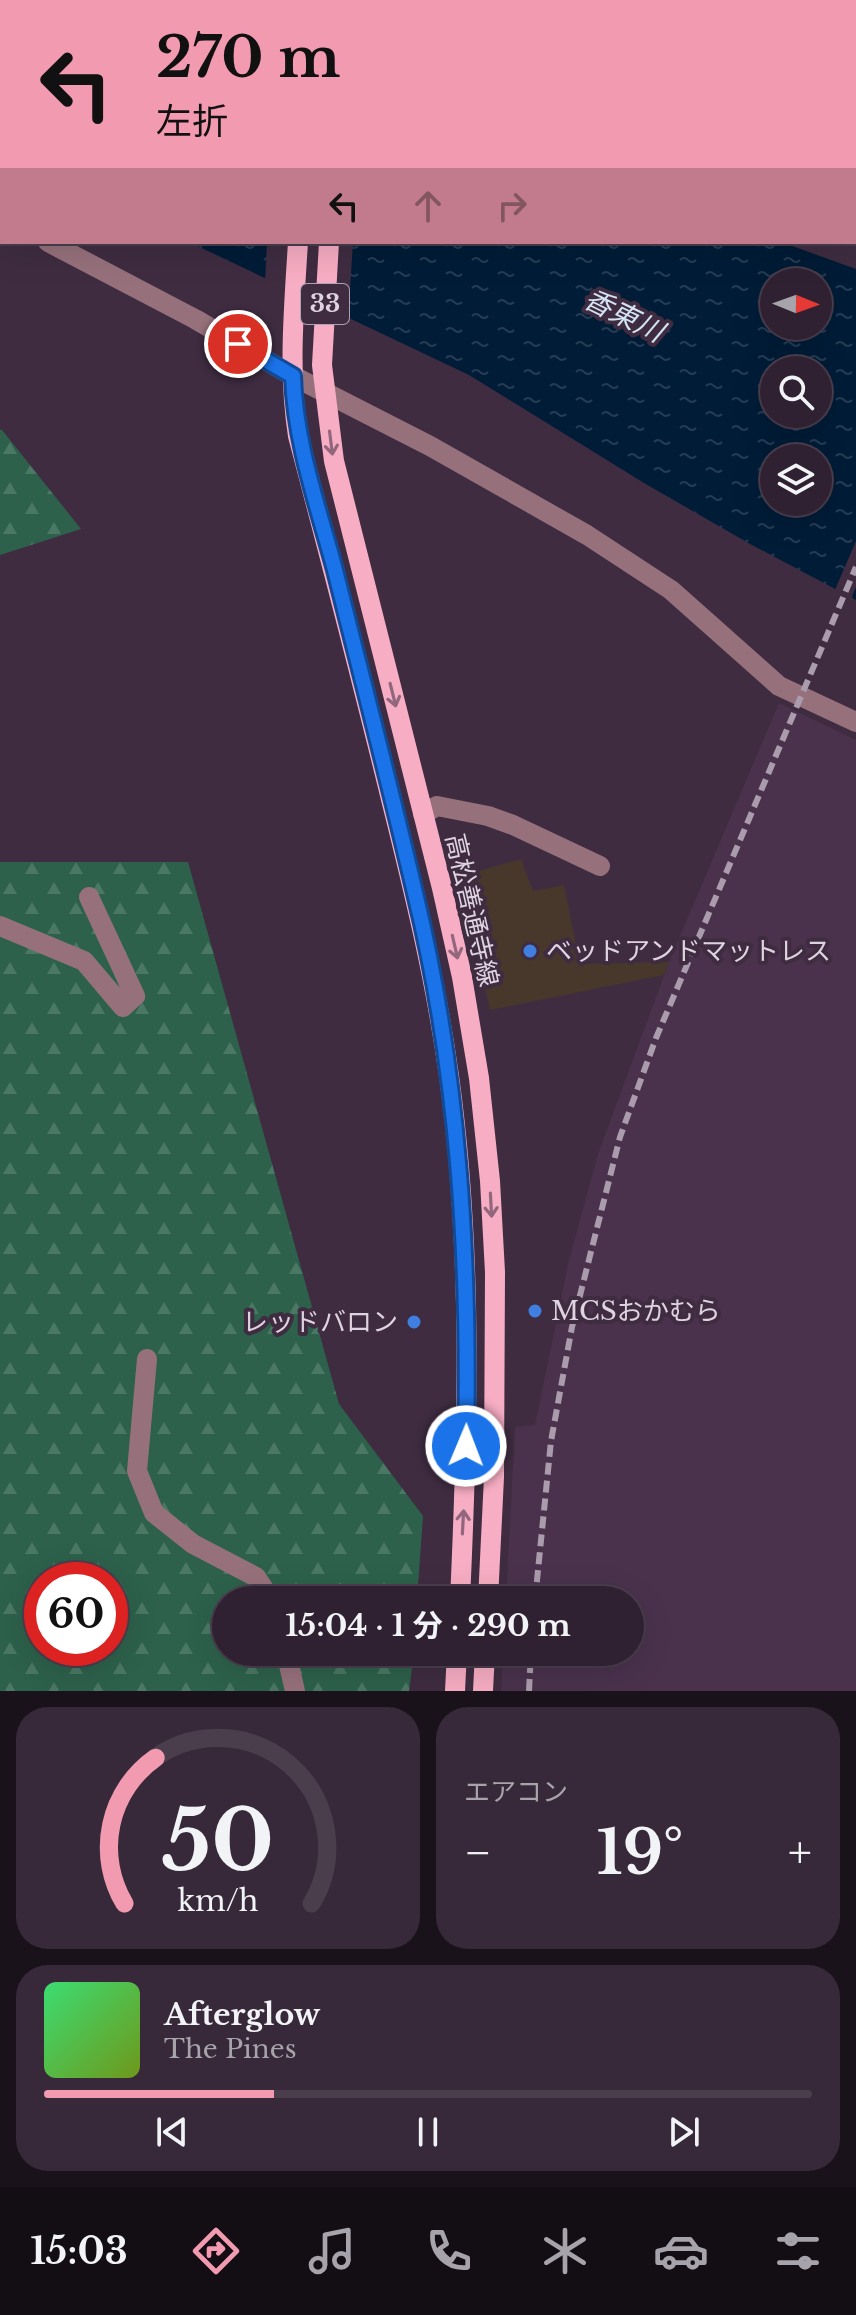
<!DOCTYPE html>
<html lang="ja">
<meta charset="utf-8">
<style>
:root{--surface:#2f2131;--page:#372939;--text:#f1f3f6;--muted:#a7a3ab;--line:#4a3e4d;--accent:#f29ab0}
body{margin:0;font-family:"Libre Baskerville","Noto Sans JP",serif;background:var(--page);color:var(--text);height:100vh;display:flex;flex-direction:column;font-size:30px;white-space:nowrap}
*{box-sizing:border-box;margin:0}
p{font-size:26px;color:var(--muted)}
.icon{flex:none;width:44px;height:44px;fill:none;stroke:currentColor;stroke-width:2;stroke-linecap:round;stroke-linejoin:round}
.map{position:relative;height:1691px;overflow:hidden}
.details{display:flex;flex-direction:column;gap:16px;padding:16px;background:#1a121b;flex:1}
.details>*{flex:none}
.guide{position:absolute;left:0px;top:0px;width:856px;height:244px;box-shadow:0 8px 32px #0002,0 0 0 2px var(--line);background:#f29ab0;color:#111;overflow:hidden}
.needle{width:52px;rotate:91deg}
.controls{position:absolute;left:760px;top:268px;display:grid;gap:16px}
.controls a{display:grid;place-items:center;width:72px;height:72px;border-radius:50%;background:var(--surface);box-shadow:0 8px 32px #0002,0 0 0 2px var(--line);font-size:40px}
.speed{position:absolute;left:24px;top:1562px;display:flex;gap:16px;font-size:40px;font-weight:700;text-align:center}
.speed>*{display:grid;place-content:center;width:104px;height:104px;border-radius:50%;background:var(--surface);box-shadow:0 8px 32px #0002,0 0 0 2px var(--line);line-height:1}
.speed .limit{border:12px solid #d22;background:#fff;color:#111}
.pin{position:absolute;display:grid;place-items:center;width:68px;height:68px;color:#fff;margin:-34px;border:4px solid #fff;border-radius:50%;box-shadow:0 2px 8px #0007}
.me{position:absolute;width:88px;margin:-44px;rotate:1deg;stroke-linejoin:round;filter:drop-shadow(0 0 6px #0008)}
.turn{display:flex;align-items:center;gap:28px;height:168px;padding:0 24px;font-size:36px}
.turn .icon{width:104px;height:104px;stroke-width:2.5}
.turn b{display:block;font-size:56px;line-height:68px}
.lanes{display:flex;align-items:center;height:76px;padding:0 24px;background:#0003;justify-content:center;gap:40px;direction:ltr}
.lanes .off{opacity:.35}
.big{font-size:60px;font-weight:700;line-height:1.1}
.details .card{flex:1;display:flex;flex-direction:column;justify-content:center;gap:12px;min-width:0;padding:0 28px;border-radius:32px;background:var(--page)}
.details .dial{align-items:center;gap:0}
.dial svg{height:208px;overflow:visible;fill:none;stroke:var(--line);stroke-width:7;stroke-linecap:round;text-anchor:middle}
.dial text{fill:var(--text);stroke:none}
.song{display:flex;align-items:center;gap:24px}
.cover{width:96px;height:96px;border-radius:12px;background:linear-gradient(135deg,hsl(140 70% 55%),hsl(80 70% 35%))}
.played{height:8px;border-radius:4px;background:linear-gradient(90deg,var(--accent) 30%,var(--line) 30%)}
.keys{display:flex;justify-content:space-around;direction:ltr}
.heat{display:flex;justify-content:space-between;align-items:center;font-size:44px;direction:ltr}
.details .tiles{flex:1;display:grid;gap:16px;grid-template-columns:1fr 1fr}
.card:last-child{grid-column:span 2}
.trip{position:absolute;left:212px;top:1586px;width:432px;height:80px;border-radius:40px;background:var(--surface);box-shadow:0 8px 32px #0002,0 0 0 2px var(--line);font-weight:700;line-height:80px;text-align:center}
.dock{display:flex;height:128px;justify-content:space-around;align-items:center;background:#130d14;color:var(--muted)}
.dock .icon{width:56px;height:56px}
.dock .current{color:var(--accent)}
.dock b{font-size:36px;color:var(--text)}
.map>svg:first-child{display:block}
.commercial{fill:#48382c}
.built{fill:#4a324d}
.forest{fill:url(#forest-firs);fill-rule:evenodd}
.water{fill:url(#water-ripples);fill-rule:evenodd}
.pier{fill:#3f2c41}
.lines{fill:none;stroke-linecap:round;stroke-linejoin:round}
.minor{stroke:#96717c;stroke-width:20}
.major{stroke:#f7adc3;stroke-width:20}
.rail{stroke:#aa9cac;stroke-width:6;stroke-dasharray:12 6;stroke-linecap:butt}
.oneway{stroke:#92667c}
.route-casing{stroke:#114b97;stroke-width:20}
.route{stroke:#1a73e8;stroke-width:14}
.shop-dot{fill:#3f7fe0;stroke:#3f2c41;stroke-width:3}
.labels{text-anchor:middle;stroke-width:8;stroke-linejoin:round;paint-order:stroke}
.shield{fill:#3f2c41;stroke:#afa1b1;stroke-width:2}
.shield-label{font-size:24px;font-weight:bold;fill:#dfd3e1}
.street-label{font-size:26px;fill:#dfd3e1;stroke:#3f2c41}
.poi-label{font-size:26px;fill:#dfd3e1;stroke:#3f2c41;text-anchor:start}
.water-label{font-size:28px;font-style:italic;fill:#d3e3f3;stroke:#3f2c41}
</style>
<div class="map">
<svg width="856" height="1691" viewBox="0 0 856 1691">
<defs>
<pattern id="forest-firs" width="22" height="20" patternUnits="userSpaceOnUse" patternTransform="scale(2)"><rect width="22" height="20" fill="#2d614b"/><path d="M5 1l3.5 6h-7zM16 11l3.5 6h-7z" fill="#4b7765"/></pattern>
<pattern id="water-ripples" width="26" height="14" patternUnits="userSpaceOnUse" patternTransform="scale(2)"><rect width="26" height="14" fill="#001c37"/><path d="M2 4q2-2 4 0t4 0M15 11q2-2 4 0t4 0" fill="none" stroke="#253c54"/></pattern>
</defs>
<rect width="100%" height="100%" fill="#3f2c41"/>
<path class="commercial" d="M521,859L533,891L564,885L580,964L669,962L664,975L490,1010L461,876Z"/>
<path class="built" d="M779,703L856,740V1691H501L503,1652H630V1600H506L515,1427L535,1425L569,1260L598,1154L669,962Z"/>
<path class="forest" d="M0,430H2L81,529L0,555Z
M0,862H188L339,1404L423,1516L417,1600H226V1652H414L409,1691H0ZM42,1580H110V1648H42Z"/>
<path class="water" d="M0,0H221L226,2H2V144Z
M189,242H781L856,269V600L750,544L644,483L469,375ZM774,282H818V326H774ZM774,370H818V414H774ZM774,458H818V502H774Z"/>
<path class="pier" d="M267,242H353L348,322L265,282Z
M856,541V587L850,601L834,592Z"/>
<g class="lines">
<path class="minor" d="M390,0L393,2
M512,0L518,2
M575,2L576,0
M655,2L656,0
M854,202H856
M0,218L2,219
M48,242L195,319L293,376L430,446L587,535L671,590L779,686L856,722
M423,814L437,806L488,816L513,825L600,866
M0,926L84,961L123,1007L135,996L89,897
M147,1359L137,1471L154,1513L193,1544L256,1577L271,1600
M286,1652L295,1691"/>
<path class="major" d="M312,2V0
M343,2V0
M298,242C294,307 288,372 298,436C330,557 361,677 391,799C414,891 436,982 449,1076C473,1250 468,1425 460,1600
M329,242L322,365L334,461L442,888L462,977L479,1078L490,1181L495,1272L494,1477L488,1600
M455,1691L457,1652
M483,1691L485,1652"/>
<path class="rail" d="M535,1600L551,1441L572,1327L620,1137L656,1038L856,567
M529,1691L531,1652"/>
</g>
<defs><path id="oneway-shaft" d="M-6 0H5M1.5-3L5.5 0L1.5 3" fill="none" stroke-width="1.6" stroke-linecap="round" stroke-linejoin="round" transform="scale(2)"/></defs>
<g class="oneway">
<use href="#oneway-shaft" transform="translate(331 443) rotate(83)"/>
<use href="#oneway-shaft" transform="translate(393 695) rotate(76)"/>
<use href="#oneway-shaft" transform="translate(455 947) rotate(77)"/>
<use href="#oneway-shaft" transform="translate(491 1205) rotate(87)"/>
<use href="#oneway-shaft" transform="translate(463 1522) rotate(-87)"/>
</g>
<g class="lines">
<g class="route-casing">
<path id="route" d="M238,344L293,376C295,443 318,506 335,570C362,678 390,785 415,893C459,1075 470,1260 466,1446"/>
</g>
<use href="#route" class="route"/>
</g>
<g class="shop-dot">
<circle cx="530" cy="951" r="8"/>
<circle cx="535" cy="1311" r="8"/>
<circle cx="414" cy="1322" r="8"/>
</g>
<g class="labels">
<rect class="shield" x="301" y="284" width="48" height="40" rx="6"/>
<g class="shield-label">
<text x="325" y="312">33</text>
</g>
<g class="street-label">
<text transform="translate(472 910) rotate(77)" y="9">高松善通寺線</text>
</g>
<g class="poi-label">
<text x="546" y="960">ベッドアンドマットレス</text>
<text x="551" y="1320">MCSおかむら</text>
<text x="398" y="1331" text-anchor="end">レッドバロン</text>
</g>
<g class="water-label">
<text transform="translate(624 315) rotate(26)" y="10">香東川</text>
</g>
</g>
</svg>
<div class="controls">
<a><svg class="needle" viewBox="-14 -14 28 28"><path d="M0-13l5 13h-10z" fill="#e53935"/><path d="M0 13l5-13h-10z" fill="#a7a3ab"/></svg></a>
<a><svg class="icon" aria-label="search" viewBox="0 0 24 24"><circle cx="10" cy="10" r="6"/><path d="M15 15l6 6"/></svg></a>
<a><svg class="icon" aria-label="layers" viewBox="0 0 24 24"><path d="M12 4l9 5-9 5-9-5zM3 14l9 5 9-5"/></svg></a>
</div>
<div class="speed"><div class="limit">60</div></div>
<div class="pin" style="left:238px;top:344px;background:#d93025"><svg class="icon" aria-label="arrive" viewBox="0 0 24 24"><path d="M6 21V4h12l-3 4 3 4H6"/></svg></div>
<svg class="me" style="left:466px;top:1446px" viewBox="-20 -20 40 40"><circle r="17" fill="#1a73e8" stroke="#fff" stroke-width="3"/><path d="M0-11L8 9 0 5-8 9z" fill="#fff"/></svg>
<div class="trip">15:04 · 1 分 · 290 m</div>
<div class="guide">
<div class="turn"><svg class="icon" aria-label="left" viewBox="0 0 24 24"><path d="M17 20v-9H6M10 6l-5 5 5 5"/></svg><div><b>270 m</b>左折</div></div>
<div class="lanes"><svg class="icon" aria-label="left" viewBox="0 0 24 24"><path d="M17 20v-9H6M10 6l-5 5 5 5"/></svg><svg class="icon off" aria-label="ahead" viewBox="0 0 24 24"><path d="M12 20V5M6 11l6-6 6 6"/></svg><svg class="icon off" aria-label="right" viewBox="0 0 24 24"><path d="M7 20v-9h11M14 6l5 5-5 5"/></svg></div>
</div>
</div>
<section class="details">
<div class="tiles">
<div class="card dial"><svg viewBox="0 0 100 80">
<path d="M14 69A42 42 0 1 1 86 69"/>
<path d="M14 69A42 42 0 0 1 26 13" stroke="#f29ab0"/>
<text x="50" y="56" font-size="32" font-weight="700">50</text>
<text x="50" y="72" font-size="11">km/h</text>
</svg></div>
<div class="card"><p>エアコン</p>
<div class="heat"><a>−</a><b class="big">19°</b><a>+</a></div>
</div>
<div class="card">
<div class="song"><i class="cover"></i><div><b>Afterglow</b><p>The Pines</p></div></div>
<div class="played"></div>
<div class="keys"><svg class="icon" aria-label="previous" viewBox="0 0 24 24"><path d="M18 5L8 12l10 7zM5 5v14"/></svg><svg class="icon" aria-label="pause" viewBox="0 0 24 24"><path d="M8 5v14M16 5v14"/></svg><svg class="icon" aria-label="next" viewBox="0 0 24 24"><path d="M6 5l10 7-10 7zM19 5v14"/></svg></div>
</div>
</div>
</section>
<nav class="dock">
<b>15:03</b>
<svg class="icon current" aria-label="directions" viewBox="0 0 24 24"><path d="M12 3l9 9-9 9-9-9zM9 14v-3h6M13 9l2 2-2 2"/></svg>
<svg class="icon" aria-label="music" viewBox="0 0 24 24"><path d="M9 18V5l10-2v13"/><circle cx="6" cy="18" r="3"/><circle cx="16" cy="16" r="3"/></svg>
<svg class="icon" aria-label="phone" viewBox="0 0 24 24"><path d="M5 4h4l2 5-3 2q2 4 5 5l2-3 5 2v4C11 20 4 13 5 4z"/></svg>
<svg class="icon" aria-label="climate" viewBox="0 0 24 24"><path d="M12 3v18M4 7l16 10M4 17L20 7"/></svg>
<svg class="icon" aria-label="car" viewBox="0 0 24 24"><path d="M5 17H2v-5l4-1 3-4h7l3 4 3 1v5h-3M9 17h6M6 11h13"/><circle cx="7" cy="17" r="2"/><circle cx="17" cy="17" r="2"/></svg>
<svg class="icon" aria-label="filters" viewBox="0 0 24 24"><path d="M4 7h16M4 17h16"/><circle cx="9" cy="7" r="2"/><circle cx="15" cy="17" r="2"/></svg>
</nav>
